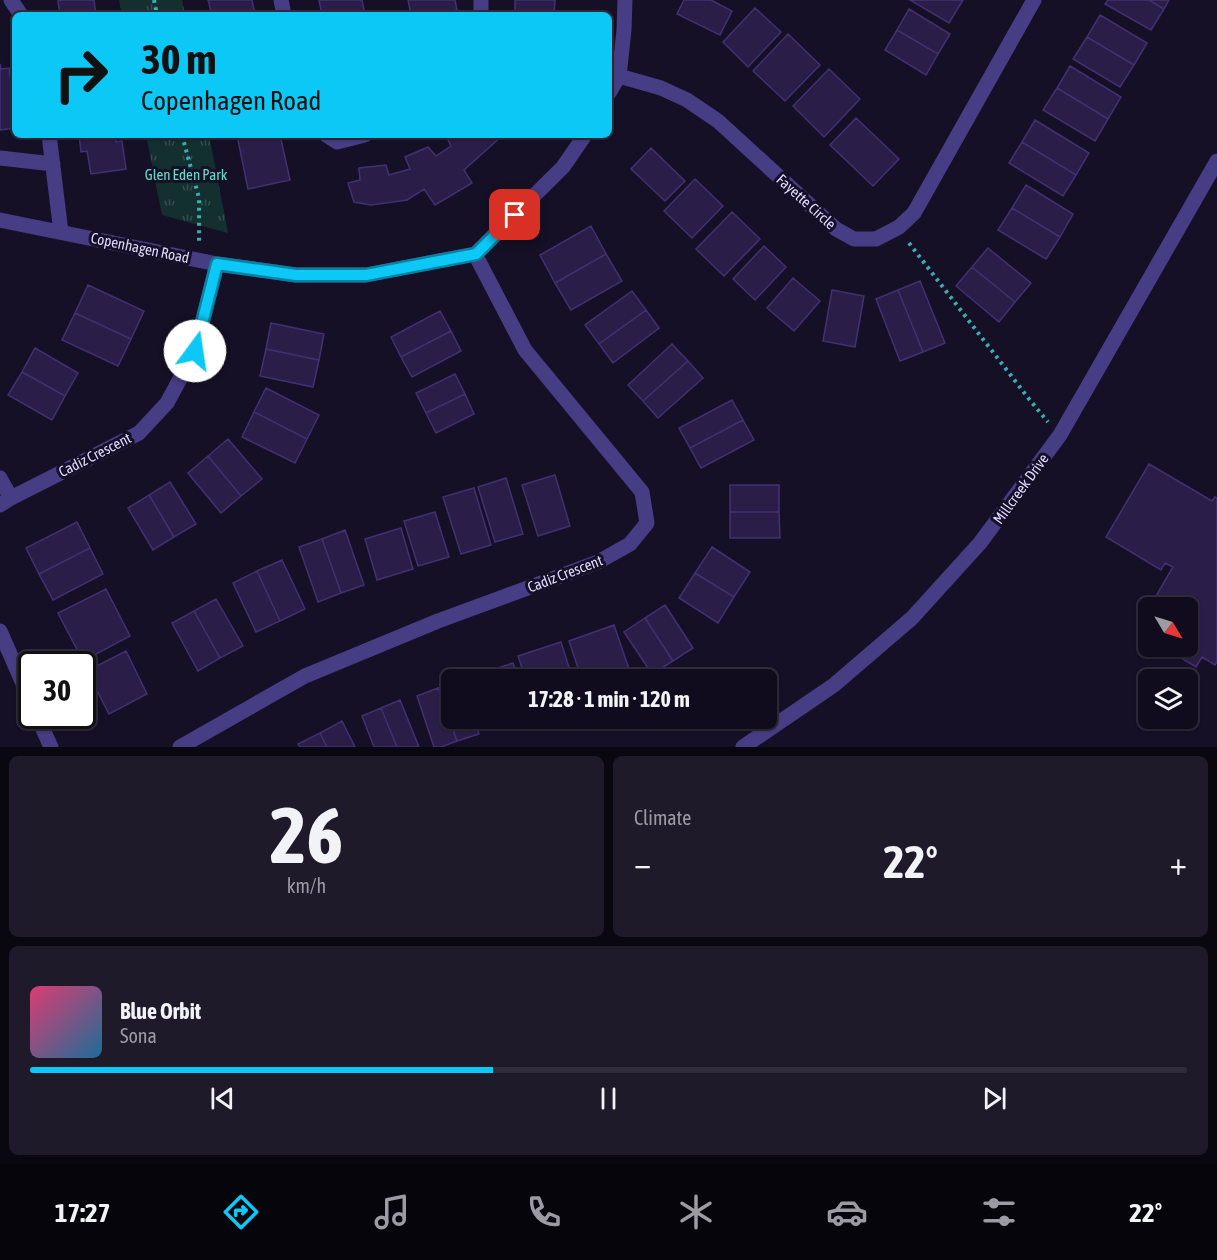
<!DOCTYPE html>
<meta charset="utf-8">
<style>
:root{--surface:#100c1d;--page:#1e1a2a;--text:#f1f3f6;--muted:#9c9ba4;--line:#302c3b;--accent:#0bc8f6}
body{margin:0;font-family:"Asap Condensed",sans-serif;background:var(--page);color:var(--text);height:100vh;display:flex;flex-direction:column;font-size:22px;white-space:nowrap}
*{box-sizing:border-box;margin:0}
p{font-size:20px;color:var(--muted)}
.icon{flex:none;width:33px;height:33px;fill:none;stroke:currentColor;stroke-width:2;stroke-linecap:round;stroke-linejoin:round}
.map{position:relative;height:747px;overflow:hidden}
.drawer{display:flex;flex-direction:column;gap:9px;padding:9px;background:#090710;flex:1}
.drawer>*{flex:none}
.hud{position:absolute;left:12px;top:12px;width:600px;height:126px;border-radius:9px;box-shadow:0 2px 4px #0004,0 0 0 2px var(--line);background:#0bc8f6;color:#111;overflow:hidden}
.needle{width:39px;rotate:128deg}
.tools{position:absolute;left:1138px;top:597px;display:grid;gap:12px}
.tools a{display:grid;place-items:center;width:60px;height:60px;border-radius:9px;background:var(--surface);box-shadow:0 2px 4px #0004,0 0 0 2px var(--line);font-size:30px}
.speed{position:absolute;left:18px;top:651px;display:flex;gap:12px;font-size:30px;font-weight:700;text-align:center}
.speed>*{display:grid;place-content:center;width:78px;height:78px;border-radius:50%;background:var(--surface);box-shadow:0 2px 4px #0004,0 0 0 2px var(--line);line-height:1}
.speed .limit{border:3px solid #111;border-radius:9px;background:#fff;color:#111}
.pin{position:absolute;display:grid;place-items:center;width:51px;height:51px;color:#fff;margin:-26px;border-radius:12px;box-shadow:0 3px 9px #0006}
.me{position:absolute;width:66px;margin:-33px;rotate:14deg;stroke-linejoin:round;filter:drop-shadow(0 0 4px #0008)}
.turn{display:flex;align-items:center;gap:21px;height:126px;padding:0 30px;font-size:27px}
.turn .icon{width:78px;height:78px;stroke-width:2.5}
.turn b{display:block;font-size:42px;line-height:51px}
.big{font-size:45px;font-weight:700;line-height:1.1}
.drawer .card{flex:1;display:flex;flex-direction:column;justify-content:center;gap:9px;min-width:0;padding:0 21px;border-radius:9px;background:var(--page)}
.drawer .dial{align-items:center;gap:0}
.dial b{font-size:78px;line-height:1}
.song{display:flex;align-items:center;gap:18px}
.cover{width:72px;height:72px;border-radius:9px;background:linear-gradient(135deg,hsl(340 70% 55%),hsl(200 70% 35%))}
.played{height:6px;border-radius:3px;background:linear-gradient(90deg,var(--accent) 40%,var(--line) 40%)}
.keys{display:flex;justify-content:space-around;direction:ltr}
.heat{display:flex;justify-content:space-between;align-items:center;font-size:33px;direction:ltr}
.drawer .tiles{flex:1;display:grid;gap:9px;grid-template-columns:1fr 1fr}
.card:last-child{grid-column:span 2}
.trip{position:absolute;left:441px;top:669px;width:336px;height:60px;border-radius:9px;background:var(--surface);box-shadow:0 2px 4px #0004,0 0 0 2px var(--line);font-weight:700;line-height:60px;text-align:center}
.tab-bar{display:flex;height:96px;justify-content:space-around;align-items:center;background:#06050c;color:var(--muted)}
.tab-bar .icon{width:42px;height:42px}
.tab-bar .active{color:var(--accent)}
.tab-bar b{font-size:27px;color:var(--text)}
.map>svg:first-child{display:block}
.park{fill:url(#park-tufts)}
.building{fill:#2a1d47;stroke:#433072;stroke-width:1.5}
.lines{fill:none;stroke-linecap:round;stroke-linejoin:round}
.path{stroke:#35b0b4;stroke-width:4;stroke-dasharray:3 4.5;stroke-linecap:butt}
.minor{stroke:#473d84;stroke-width:15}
.route-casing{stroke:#0782a0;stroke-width:15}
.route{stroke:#0bc8f6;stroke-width:10}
.labels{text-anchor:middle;stroke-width:6;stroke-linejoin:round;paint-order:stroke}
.park-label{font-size:15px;fill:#65dcc9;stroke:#161027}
.street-label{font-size:15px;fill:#dfd8fd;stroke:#161027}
</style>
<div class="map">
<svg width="1217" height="747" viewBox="0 0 1217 747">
<defs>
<pattern id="park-tufts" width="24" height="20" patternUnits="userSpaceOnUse" patternTransform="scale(1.5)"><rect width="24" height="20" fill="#142f30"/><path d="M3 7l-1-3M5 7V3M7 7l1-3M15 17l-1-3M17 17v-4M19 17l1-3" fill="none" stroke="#364c4f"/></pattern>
</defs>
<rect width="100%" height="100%" fill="#161027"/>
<path class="park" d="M119,0H182L185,15H122Z
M146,135H209L228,233L162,215Z"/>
<path class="building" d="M62,0H94L96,15H60L58,1Z
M208,0H252L255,15H212Z
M319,0H362L365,15H322Z
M408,0H455L457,10L433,15H411Z
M515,0H555L554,15H515Z
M684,0H711L732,11L720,35L677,14Z
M910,0H963L949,23Z
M1108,0H1149L1164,9L1151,30L1105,4Z
M1149,0H1169L1164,9Z
M755,8L781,32L748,67L723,42Z
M909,9L950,34L938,54L897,30Z
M1100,15L1147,43L1134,65L1087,37Z
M897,30L938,54L926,75L885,50Z
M788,34L820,65L785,101L753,71Z
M1087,37L1134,65L1120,87L1073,59Z
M0,64L1,69L9,68L15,112V128L0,130Z
M1070,66L1121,97L1108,119L1057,88Z
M829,69L860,99L824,137L793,106Z
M1057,88L1108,119L1095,141L1043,110Z
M856,118L899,159L873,186L830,145Z
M1035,120L1089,153L1076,175L1022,142Z
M79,135H115L116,142L122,141L126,169L91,174L87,151L81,152Z
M237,135H280L290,180L248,189Z
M447,135H503L464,170L472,183L435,205L424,189L407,200L371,205L354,202L348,183L360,180L359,168L386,165L389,175L410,169L405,157L428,147L436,156L451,146L446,136Z
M1022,142L1076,175L1063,196L1009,163Z
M651,148L685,181L665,201L631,169Z
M695,179L723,206L692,238L664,211Z
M1026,185L1073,214L1060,237L1012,208Z
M1012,208L1060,237L1046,259L998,230Z
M732,212L760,239L724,276L696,249Z
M591,226L606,254L555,283L540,255Z
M764,246L786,267L755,300L733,279Z
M988,248L1031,283L1015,302L972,267Z
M606,254L622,281L571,310L555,283Z
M972,267L1015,302L999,322L956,286Z
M793,278L820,301L794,331L767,308Z
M920,281L945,343L923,352L898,290Z
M88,285L144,311L131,339L75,313Z
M832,290L864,296L855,347L823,341Z
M898,290L923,352L900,361L876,299Z
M632,291L646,310L599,344L585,325Z
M646,310L659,328L613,363L599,344Z
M440,311L451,331L401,357L391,337Z
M75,313L131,339L118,366L62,340Z
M271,323L324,334L319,360L266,349Z
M451,331L461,351L412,377L401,357Z
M672,344L688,361L643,401L628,385Z
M35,348L78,373L65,396L22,372Z
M266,349L319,360L313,387L260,376Z
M688,361L703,378L658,418L643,401Z
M22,372L65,396L52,420L8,395Z
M455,374L465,394L426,413L416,393Z
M266,388L319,415L307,439L254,412Z
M465,394L474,414L436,433L426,413Z
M732,400L743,420L690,448L679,428Z
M254,412L307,439L295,463L242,437Z
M743,420L754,440L701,468L690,448Z
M228,439L262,479L241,496L208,456Z
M208,456L241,496L221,513L188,473Z
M1149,464L1212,501L1215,497L1217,498V661L1215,665L1202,657L1196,667L1161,646H1188V608H1149L1173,567L1165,563L1161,570L1106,537Z
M555,475L570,526L538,536L522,485Z
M506,478L523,534L495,542L478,487Z
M170,482L196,524L174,537L149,495Z
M730,485H779V512H730Z
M474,488L491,545L461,554L443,497Z
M149,495L174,537L153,550L128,508Z
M435,512L449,557L418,566L404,521Z
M730,512H779L780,538H730Z
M77,522L90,548L39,574L26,548Z
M401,528L413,569L377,580L365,539Z
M345,530L364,585L341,593L322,539Z
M322,539L341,593L318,602L299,547Z
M712,547L750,572L734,597L695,573Z
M90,548L103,574L53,600L39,574Z
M282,560L305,609L280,621L257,571Z
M257,571L280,621L256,632L233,583Z
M695,573L734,597L718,623L679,598Z
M106,589L130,636L83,661L58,613Z
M216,599L243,646L220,658L194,611Z
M665,605L693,648L673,661L645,618Z
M1149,608V627L1141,622Z
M194,611L220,658L198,671L172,623Z
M645,618L673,661L652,674L624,632Z
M614,625L631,675L618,680H582L569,641Z
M561,642L573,680H526L518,656Z
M126,651L147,694L109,714L87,671Z
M513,663L519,680H471L470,677Z
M452,683V718H474L479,734L457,741L438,688Z
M438,688L457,741L441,747H434L417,696Z
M400,700L419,747H397L381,708Z
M381,708L397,747H374L362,716Z
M342,721L355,747H327L320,733Z
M320,733L327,747H300L298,744Z"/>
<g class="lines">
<path class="path" d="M154,0L157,15
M182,135L199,198V243
M909,243L1029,399L1048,422"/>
<path class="minor" d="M11,0L21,15
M281,0L284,15
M481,15V0
M619,76L661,88L687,100L718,121L836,229L854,239H876L899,227L914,213L1034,0
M609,93L619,76L624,30L625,0
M49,135L61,232
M326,135L337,142L365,135
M0,158L53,164
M0,220L217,264L296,275H366L475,254L563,167L585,135
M0,478L11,498
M0,505L11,498L139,433L167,403L195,351L217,264
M0,631L32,704
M37,716L51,747
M180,747L305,676L438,621L598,562L630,544L647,523L642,492L525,350L475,254
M743,747L834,685L912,618L980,543L1060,435L1217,161"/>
</g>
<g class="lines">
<g class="route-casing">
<path id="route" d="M195,351L217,264L296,275H366L476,254L515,215"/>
</g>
<use href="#route" class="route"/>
</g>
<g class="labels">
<g class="park-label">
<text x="186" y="180">Glen Eden Park</text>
</g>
<g class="street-label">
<text transform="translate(806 202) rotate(42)" y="5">Fayette Circle</text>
<text transform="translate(140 248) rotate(12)" y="5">Copenhagen Road</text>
<text transform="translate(95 455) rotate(-27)" y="5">Cadiz Crescent</text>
<text transform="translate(1021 489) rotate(-54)" y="5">Millcreek Drive</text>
<text transform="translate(565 574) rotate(-21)" y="5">Cadiz Crescent</text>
</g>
</g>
</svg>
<div class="tools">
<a><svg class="needle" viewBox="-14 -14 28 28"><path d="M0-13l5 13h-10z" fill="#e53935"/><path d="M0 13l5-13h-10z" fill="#9c9ba4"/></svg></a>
<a><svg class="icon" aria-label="layers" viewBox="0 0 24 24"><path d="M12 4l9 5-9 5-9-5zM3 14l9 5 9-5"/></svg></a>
</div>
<div class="speed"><div class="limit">30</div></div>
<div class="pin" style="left:515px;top:215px;background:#d93025"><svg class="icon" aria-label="arrive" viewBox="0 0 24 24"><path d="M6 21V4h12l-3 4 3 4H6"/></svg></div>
<svg class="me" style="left:195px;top:351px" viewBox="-20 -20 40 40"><circle r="19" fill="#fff"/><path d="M0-13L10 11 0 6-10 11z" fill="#0bc8f6"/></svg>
<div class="trip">17:28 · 1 min · 120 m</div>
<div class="hud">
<div class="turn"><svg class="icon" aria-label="right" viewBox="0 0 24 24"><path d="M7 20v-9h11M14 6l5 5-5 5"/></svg><div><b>30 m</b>Copenhagen Road</div></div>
</div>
</div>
<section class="drawer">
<div class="tiles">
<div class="card dial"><b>26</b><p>km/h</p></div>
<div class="card"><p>Climate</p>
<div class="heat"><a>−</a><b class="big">22°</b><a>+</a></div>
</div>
<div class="card">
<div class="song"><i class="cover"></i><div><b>Blue Orbit</b><p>Sona</p></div></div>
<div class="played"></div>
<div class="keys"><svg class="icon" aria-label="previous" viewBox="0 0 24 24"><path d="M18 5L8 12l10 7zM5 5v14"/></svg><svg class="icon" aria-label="pause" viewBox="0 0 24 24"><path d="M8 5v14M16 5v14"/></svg><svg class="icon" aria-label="next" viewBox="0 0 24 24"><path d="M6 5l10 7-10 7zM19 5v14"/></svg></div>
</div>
</div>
</section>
<nav class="tab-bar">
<b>17:27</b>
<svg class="icon active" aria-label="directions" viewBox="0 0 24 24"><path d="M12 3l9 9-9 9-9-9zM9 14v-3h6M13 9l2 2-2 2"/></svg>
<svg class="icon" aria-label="music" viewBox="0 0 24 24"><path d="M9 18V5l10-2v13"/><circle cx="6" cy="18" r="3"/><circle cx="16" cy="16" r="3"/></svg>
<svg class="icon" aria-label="phone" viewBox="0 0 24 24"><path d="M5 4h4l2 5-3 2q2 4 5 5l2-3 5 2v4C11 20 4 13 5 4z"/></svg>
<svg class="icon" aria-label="climate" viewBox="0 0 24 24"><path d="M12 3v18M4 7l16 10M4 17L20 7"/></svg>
<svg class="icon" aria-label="car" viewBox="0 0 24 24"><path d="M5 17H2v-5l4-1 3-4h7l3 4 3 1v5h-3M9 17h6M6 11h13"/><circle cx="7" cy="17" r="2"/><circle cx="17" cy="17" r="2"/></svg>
<svg class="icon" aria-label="filters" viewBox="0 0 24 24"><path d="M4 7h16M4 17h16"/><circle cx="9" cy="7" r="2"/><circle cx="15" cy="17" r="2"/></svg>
<b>22°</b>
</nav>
